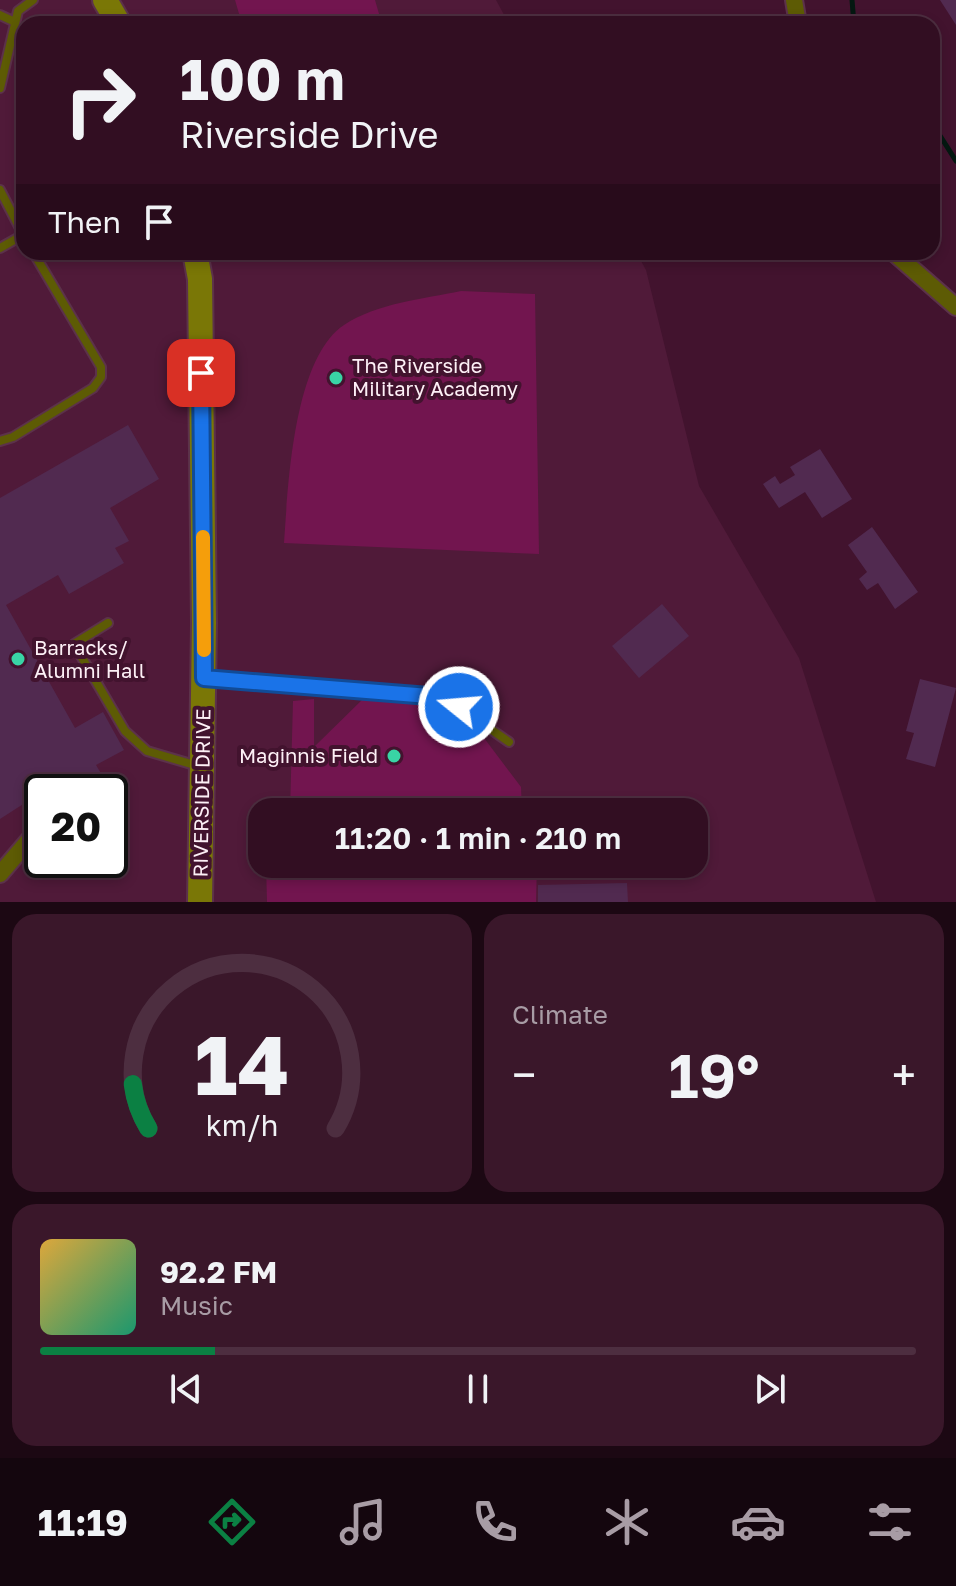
<!DOCTYPE html>
<meta charset="utf-8">
<style>
:root{--surface:#320e22;--page:#3a172a;--text:#f1f3f6;--muted:#a89ca5;--line:#4d2e40;--accent:#0b8043}
body{margin:0;font-family:"Golos Text",sans-serif;background:var(--page);color:var(--text);height:100vh;display:flex;flex-direction:column;font-size:30px;white-space:nowrap}
*{box-sizing:border-box;margin:0}
p{font-size:26px;color:var(--muted)}
.icon{flex:none;width:44px;height:44px;fill:none;stroke:currentColor;stroke-width:2;stroke-linecap:round;stroke-linejoin:round}
.map{position:relative;height:902px;overflow:hidden}
.panel{display:flex;flex-direction:column;gap:12px;padding:12px;background:#1c0813;flex:1}
.panel>*{flex:none}
.top-card{position:absolute;left:16px;top:16px;width:924px;height:244px;border-radius:24px;box-shadow:0 4px 12px #0003,0 0 0 2px var(--line);background:#320e22;color:var(--text);overflow:hidden}
.speed{position:absolute;left:24px;top:774px;display:flex;gap:16px;font-size:40px;font-weight:700;text-align:center}
.speed>*{display:grid;place-content:center;width:104px;height:104px;border-radius:50%;background:var(--surface);box-shadow:0 4px 12px #0003,0 0 0 2px var(--line);line-height:1}
.speed .limit{border:4px solid #111;border-radius:12px;background:#fff;color:#111}
.pin{position:absolute;display:grid;place-items:center;width:68px;height:68px;color:#fff;margin:-34px;border-radius:16px;box-shadow:0 4px 12px #0006}
.me{position:absolute;width:88px;margin:-44px;rotate:287deg;stroke-linejoin:round;filter:drop-shadow(0 0 6px #0008)}
.turn{display:flex;align-items:center;gap:28px;height:168px;padding:0 32px;font-size:36px}
.turn .icon{width:104px;height:104px;stroke-width:2.5}
.turn b{display:block;font-size:56px;line-height:68px}
.then{display:flex;align-items:center;height:76px;padding:0 32px;background:#0003;gap:16px;font-size:30px}
.big{font-size:60px;font-weight:600;line-height:1.1}
.panel .tile{flex:1;display:flex;flex-direction:column;justify-content:center;gap:12px;min-width:0;padding:0 28px;border-radius:24px;background:var(--page)}
.panel .dial{align-items:center;gap:0}
.dial svg{height:208px;overflow:visible;fill:none;stroke:var(--line);stroke-width:7;stroke-linecap:round;text-anchor:middle}
.dial text{fill:var(--text);stroke:none}
.song{display:flex;align-items:center;gap:24px}
.cover{width:96px;height:96px;border-radius:12px;background:linear-gradient(135deg,hsl(40 70% 55%),hsl(160 70% 35%))}
.played{height:8px;border-radius:4px;background:linear-gradient(90deg,var(--accent) 20%,var(--line) 20%)}
.keys{display:flex;justify-content:space-around;direction:ltr}
.heat{display:flex;justify-content:space-between;align-items:center;font-size:44px;direction:ltr}
.panel .tiles{flex:1;display:grid;gap:12px;grid-template-columns:1fr 1fr}
.tile:last-child{grid-column:span 2}
.trip{position:absolute;left:248px;top:798px;width:460px;height:80px;border-radius:24px;background:var(--surface);box-shadow:0 4px 12px #0003,0 0 0 2px var(--line);font-weight:600;line-height:80px;text-align:center}
.tab-bar{display:flex;height:128px;justify-content:space-around;align-items:center;background:#14060e;color:var(--muted)}
.tab-bar .icon{width:56px;height:56px}
.tab-bar .on{color:var(--accent)}
.tab-bar b{font-size:36px;color:var(--text)}
.map>svg:first-child{display:block}
.built{fill:#501a39;fill-rule:evenodd}
.green{fill:#72154f}
.lines{fill:none;stroke-linecap:round;stroke-linejoin:round}
.stream{stroke:#041811;stroke-width:5}
.building{fill:#512a50}
.lane-casing{stroke:#5c324a;stroke-width:12}
.street-casing{stroke:#5c324a;stroke-width:20}
.secondary-casing{stroke:#5c324a;stroke-width:28}
.lane{stroke:#5d5b04;stroke-width:8}
.street{stroke:#5d5b04;stroke-width:16}
.secondary{stroke:#7a7706;stroke-width:24}
.route-casing{stroke:#114b97;stroke-width:20}
.route{stroke:#1a73e8;stroke-width:14}
.slow{stroke:#f59e0b;stroke-width:14}
.poi-dot{fill:#39d4a5;stroke:#42132e;stroke-width:3}
.labels{text-anchor:middle;stroke-width:8;stroke-linejoin:round;paint-order:stroke}
.poi-label{font-size:20px;fill:#fdf0f6;stroke:#42132e;text-anchor:start}
.street-label{font-size:20px;fill:#fdf0f6;stroke:#42132e}
</style>
<div class="map">
<svg width="956" height="902" viewBox="0 0 956 902">
<rect width="100%" height="100%" fill="#42132e"/>
<path class="built" d="M0,0H496L509,24H24V252H636L646,270L699,486L799,658L876,902H0ZM42,792H110V860H42ZM262,812H694V864H262Z"/>
<path class="green" d="M235,0H375L382,24H242Z
M461,291L535,294L539,554L284,543C288,487 293,359 344,325C377,303 424,299 461,291Z
M365,697L431,704L475,726L521,787L522,812H290L293,701L314,699V747Z
M266,864H537L536,902H267Z"/>
<g class="lines">
<path class="stream" d="M852,0L854,24
M932,123L956,161"/>
</g>
<path class="building" d="M940,0H956V25Z
M128,425L159,479L110,508L129,541L115,548L124,563L69,594L58,575L6,605L75,728L103,712L124,750L96,765L112,792H61L58,786L42,792L0,819V498Z
M820,449L852,499L822,518L805,492L779,508L763,484L775,476L780,484L795,475L790,467Z
M872,527L918,592L895,609L878,583L867,590L859,579L867,572L848,545Z
M662,604L689,636L639,678L612,646Z
M920,679L956,688L935,767L906,759L914,733L906,731Z
M627,883L628,902H538V885Z"/>
<g class="lines">
<g class="lane-casing">
<path id="lane" d="M0,15L15,22
M0,88L18,11L33,0
M0,190L24,236
M0,248L23,235
M0,441L13,437L93,388L101,377V367L33,252
M108,623L74,644L125,731L147,751L198,766
M204,678L429,696L459,707L509,742"/>
</g>
<g class="street-casing">
<path id="street" d="M794,0L798,24
M893,252L956,307
M0,874L35,833"/>
</g>
<g class="secondary-casing">
<path id="secondary" d="M105,0L119,24
M195,252L200,279L204,623L200,902"/>
</g>
<use href="#lane" class="lane"/>
<use href="#street" class="street"/>
<use href="#secondary" class="secondary"/>
</g>
<g class="lines">
<g class="route-casing">
<path id="route" d="M201,373L204,678L429,696L459,707"/>
</g>
<use href="#route" class="route"/>
<path class="slow" d="M203,537L204,650"/>
</g>
<g class="poi-dot">
<circle cx="336" cy="378" r="8"/>
<circle cx="18" cy="659" r="8"/>
<circle cx="394" cy="756" r="8"/>
</g>
<g class="labels">
<g class="poi-label">
<text x="352" y="373">The Riverside<tspan x="352" dy="23">Military Academy</tspan></text>
<text x="34" y="655">Barracks/<tspan x="34" dy="23">Alumni Hall</tspan></text>
<text x="378" y="763" text-anchor="end">Maginnis Field</text>
</g>
<g class="street-label">
<text transform="translate(202 793) rotate(-89)" y="7">RIVERSIDE DRIVE</text>
</g>
</g>
</svg>
<div class="speed"><div class="limit">20</div></div>
<div class="pin" style="left:201px;top:373px;background:#d93025"><svg class="icon" aria-label="arrive" viewBox="0 0 24 24"><path d="M6 21V4h12l-3 4 3 4H6"/></svg></div>
<svg class="me" style="left:459px;top:707px" viewBox="-20 -20 40 40"><circle r="17" fill="#1a73e8" stroke="#fff" stroke-width="3"/><path d="M0-11L8 9 0 5-8 9z" fill="#fff"/></svg>
<div class="trip">11:20 · 1 min · 210 m</div>
<div class="top-card">
<div class="turn"><svg class="icon" aria-label="right" viewBox="0 0 24 24"><path d="M7 20v-9h11M14 6l5 5-5 5"/></svg><div><b>100 m</b>Riverside Drive</div></div>
<div class="then">Then<svg class="icon" aria-label="arrive" viewBox="0 0 24 24"><path d="M6 21V4h12l-3 4 3 4H6"/></svg></div>
</div>
</div>
<section class="panel">
<div class="tiles">
<div class="tile dial"><svg viewBox="0 0 100 80">
<path d="M14 69A42 42 0 1 1 86 69"/>
<path d="M14 69A42 42 0 0 1 8 52" stroke="#0b8043"/>
<text x="50" y="56" font-size="32" font-weight="700">14</text>
<text x="50" y="72" font-size="11">km/h</text>
</svg></div>
<div class="tile"><p>Climate</p>
<div class="heat"><a>−</a><b class="big">19°</b><a>+</a></div>
</div>
<div class="tile">
<div class="song"><i class="cover"></i><div><b>92.2 FM</b><p>Music</p></div></div>
<div class="played"></div>
<div class="keys"><svg class="icon" aria-label="previous" viewBox="0 0 24 24"><path d="M18 5L8 12l10 7zM5 5v14"/></svg><svg class="icon" aria-label="pause" viewBox="0 0 24 24"><path d="M8 5v14M16 5v14"/></svg><svg class="icon" aria-label="next" viewBox="0 0 24 24"><path d="M6 5l10 7-10 7zM19 5v14"/></svg></div>
</div>
</div>
</section>
<nav class="tab-bar">
<b>11:19</b>
<svg class="icon on" aria-label="directions" viewBox="0 0 24 24"><path d="M12 3l9 9-9 9-9-9zM9 14v-3h6M13 9l2 2-2 2"/></svg>
<svg class="icon" aria-label="music" viewBox="0 0 24 24"><path d="M9 18V5l10-2v13"/><circle cx="6" cy="18" r="3"/><circle cx="16" cy="16" r="3"/></svg>
<svg class="icon" aria-label="phone" viewBox="0 0 24 24"><path d="M5 4h4l2 5-3 2q2 4 5 5l2-3 5 2v4C11 20 4 13 5 4z"/></svg>
<svg class="icon" aria-label="climate" viewBox="0 0 24 24"><path d="M12 3v18M4 7l16 10M4 17L20 7"/></svg>
<svg class="icon" aria-label="car" viewBox="0 0 24 24"><path d="M5 17H2v-5l4-1 3-4h7l3 4 3 1v5h-3M9 17h6M6 11h13"/><circle cx="7" cy="17" r="2"/><circle cx="17" cy="17" r="2"/></svg>
<svg class="icon" aria-label="filters" viewBox="0 0 24 24"><path d="M4 7h16M4 17h16"/><circle cx="9" cy="7" r="2"/><circle cx="15" cy="17" r="2"/></svg>
</nav>
